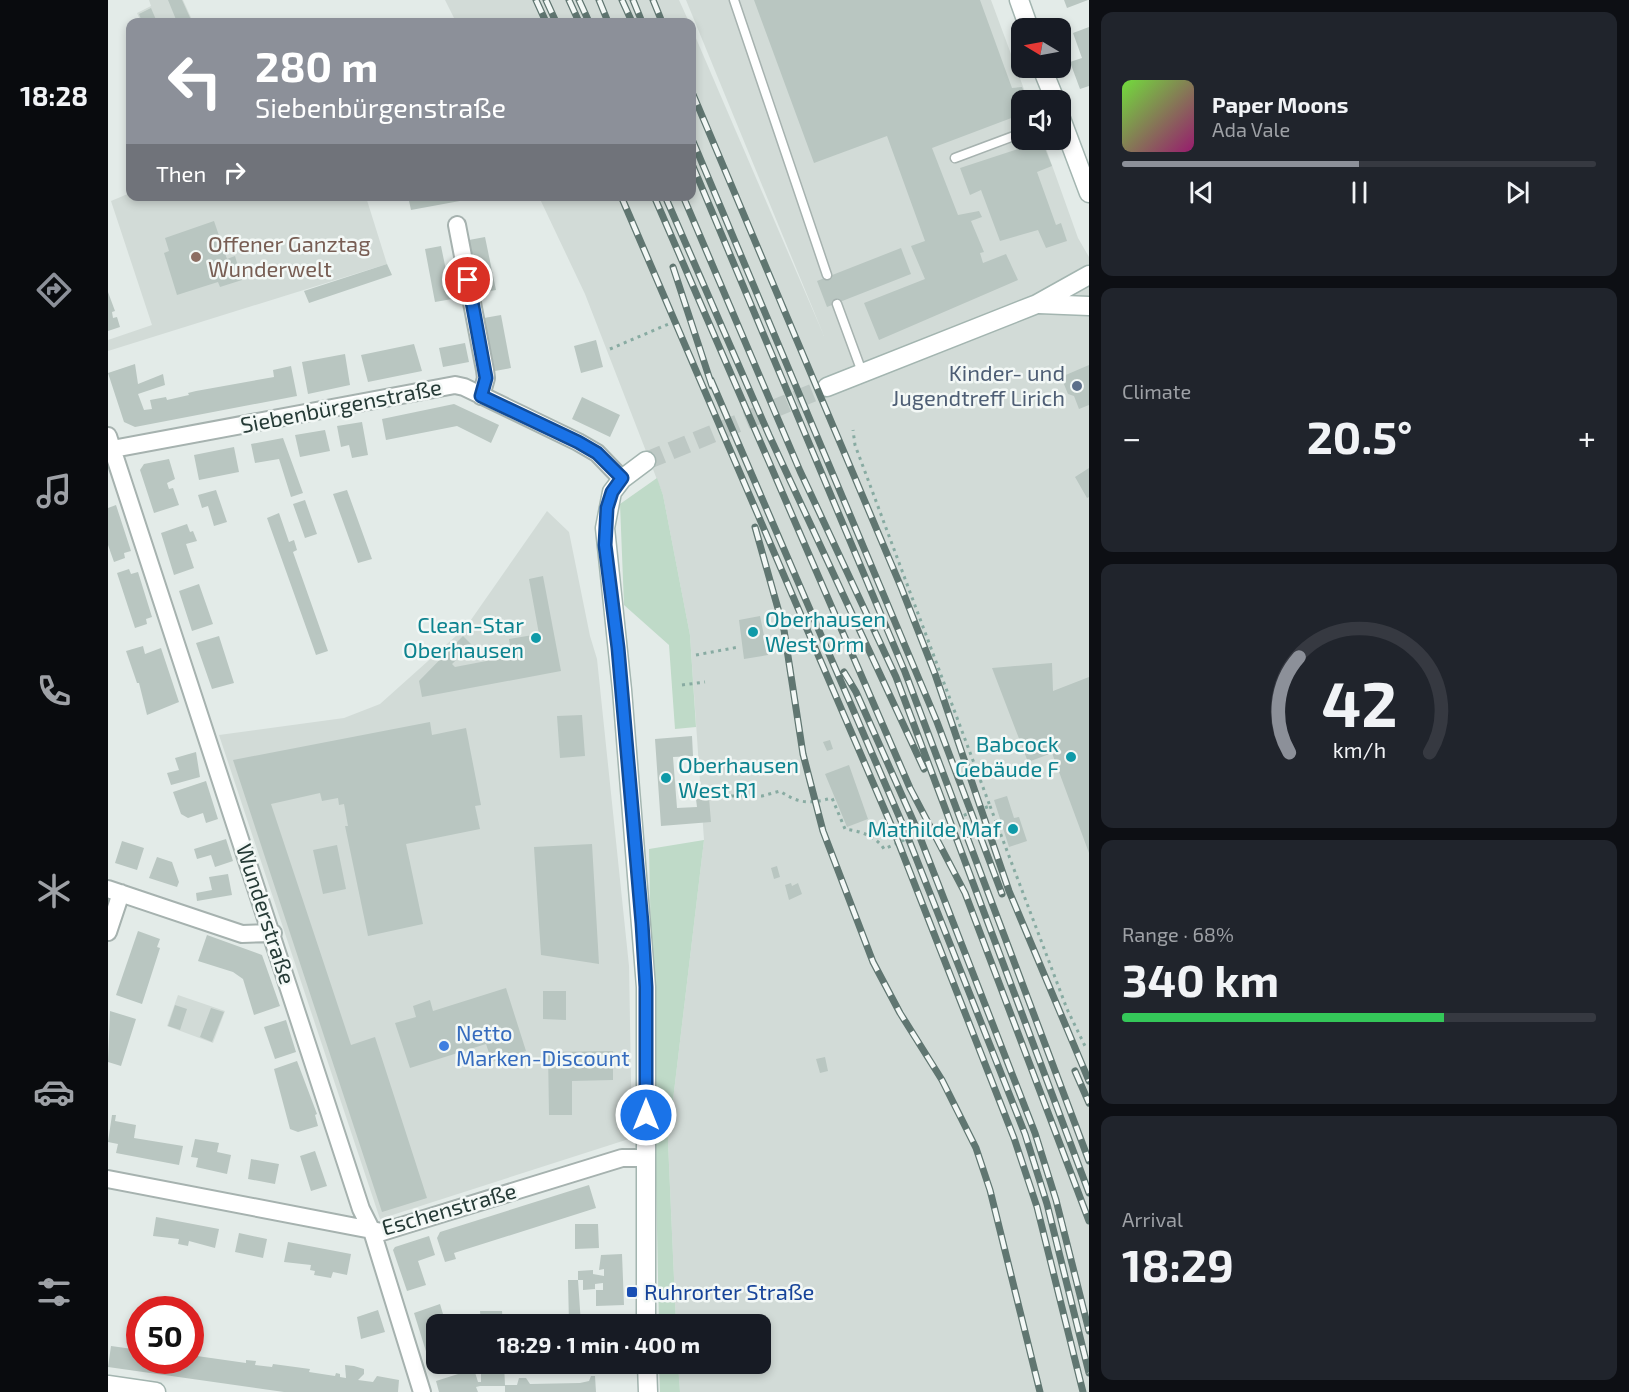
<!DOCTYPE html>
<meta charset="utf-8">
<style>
:root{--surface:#171b24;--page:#20242c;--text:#f1f3f6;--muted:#9ea1a6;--line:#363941;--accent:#8c9099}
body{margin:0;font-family:"Exo 2",sans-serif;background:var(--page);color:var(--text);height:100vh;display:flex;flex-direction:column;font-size:22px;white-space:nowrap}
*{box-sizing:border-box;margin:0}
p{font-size:20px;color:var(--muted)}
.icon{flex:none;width:33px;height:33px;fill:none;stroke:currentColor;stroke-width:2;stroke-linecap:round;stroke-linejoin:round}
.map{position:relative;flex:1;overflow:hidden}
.details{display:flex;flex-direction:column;gap:12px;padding:12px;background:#0d0f14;width:540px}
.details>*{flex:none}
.top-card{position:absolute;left:18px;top:18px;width:570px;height:183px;border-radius:12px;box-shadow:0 3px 9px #0003;background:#8c9099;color:#fff;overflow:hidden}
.needle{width:39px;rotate:280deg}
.buttons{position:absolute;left:903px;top:18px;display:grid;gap:12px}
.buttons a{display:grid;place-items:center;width:60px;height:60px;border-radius:12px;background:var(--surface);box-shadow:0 3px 9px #0003;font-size:30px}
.speed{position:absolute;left:18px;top:1296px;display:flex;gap:12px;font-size:30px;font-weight:700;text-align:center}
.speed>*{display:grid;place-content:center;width:78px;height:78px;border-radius:50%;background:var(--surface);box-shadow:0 3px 9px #0003;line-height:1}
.speed .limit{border:9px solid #d22;background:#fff;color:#111}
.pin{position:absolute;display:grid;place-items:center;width:51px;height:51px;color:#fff;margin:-26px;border:3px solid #fff;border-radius:50%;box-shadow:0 2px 6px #0007}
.me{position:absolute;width:66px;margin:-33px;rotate:0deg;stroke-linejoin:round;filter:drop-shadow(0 0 4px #0008)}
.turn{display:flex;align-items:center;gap:21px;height:126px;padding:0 30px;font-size:27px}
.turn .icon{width:78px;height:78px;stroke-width:2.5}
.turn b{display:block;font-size:42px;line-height:51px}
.then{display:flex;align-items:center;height:57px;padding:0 30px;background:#0003;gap:12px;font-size:22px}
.big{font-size:45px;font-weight:700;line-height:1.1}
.details .tile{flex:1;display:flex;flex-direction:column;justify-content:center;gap:9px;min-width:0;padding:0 21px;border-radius:12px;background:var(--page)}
.details .dial{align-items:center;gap:0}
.dial svg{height:156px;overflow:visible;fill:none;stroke:var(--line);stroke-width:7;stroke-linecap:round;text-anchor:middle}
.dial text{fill:var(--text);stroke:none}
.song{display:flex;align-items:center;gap:18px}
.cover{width:72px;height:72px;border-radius:9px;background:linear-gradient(135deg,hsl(100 70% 55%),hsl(320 70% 35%))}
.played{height:6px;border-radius:3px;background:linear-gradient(90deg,var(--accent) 50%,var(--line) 50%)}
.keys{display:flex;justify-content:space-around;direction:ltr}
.heat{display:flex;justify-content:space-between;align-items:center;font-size:33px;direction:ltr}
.charge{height:9px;border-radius:4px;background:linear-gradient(90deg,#34c759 68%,var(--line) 0)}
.trip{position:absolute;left:318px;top:1314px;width:345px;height:60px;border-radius:12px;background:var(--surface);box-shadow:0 3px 9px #0003;font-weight:700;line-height:60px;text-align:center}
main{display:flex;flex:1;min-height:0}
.menu{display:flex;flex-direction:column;width:108px;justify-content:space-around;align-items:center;background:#090b0e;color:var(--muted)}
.menu .icon{width:42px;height:42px}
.menu .on{color:var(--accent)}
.menu b{font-size:27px;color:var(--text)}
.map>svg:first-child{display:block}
.built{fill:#d2dbd7}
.green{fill:#bfdac8}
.building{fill:#b9c6c1}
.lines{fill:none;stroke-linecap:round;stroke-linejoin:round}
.secondary-tunnel{stroke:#bdc8c4;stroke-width:18;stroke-dasharray:18 9;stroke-linecap:butt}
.lane-casing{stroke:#a6b2af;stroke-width:11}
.street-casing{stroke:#a6b2af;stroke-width:20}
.secondary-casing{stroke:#a3b5b0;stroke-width:21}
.path{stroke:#88aba2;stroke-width:3;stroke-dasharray:3 4.5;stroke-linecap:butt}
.lane{stroke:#fff;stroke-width:8}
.street{stroke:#fff;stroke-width:16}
.secondary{stroke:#fff;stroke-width:18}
.rail-casing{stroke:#607671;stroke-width:7}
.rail{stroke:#f3f8f6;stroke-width:4.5;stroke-dasharray:14;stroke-linecap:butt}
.route-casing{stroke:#114b97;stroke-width:15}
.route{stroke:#1a73e8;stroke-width:10}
.education-dot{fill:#8d6e63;stroke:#f3f8f6;stroke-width:2}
.service-dot{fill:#5c6f8a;stroke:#f3f8f6;stroke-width:2}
.culture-dot{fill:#0f9aa8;stroke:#f3f8f6;stroke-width:2}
.shop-dot{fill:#3f7fe0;stroke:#f3f8f6;stroke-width:2}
.transit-dot{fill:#1a4fb4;stroke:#f3f8f6;stroke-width:2}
.labels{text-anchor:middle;stroke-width:5;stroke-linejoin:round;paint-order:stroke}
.education-label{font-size:22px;fill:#785e54;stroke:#f3f8f6;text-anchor:start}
.service-label{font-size:22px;fill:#4e5e75;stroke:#f3f8f6;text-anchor:end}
.street-label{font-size:22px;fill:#253a36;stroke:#f3f8f6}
.culture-label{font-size:22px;fill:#0d838f;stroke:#f3f8f6;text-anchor:end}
.shop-label{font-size:22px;fill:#366cbe;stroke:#f3f8f6;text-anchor:start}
.transit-label{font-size:22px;fill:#164399;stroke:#f3f8f6;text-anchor:start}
</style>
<main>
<nav class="menu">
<b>18:28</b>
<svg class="icon on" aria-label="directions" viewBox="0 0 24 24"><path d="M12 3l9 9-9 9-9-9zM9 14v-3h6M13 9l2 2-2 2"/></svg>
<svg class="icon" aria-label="music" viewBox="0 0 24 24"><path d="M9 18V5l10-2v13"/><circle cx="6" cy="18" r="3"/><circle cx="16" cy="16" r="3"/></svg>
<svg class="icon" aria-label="phone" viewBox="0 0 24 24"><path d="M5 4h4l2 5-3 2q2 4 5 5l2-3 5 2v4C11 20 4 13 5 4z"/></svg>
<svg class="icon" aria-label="climate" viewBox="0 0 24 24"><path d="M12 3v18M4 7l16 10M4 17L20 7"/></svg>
<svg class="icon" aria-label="car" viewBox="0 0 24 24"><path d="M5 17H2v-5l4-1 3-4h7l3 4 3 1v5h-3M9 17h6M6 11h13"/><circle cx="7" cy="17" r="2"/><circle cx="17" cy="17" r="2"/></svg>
<svg class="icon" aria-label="filters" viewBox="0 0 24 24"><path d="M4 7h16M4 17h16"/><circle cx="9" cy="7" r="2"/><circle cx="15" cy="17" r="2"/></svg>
</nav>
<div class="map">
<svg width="981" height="1392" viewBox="0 0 981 1392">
<rect width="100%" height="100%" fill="#e3ebe8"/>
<path class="built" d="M41,0H75L85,22H33L29,13L43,6Z
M337,0H571L581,22H348Z
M578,0H883L920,100H914V140H935L970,238L981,257V1392H572L570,1364H652V1324H568L560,1142L596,840L582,635L555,495L477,294L431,197L584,196V29L716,336Z
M22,193V196L258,197L279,264L0,351V340L44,325L3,201Z
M439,511L461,532L482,636L489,659L521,966L524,1138L272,1219L111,735L236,718L272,704L358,627Z
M70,995L117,1011L105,1043L59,1026Z"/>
<path class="green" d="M549,478L555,495L582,635L588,727L567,729L561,645L516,605L512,504Z
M596,840L560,1142L568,1324H551L541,849Z
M551,1364H570L572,1392H552Z"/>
<path class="building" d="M60,0H74L84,22H69Z
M646,0H872L904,88L914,87L919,100H914V114L824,148L850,215L871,211L874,217L863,221L876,252L872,253L875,263L898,254L910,280L771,340L756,303L817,279L803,246L817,241L779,136L706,163Z
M956,0H980L959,8Z
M43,8L49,22H34L31,14Z
M981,27V86L972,89L962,62L974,58L965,33Z
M934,141L944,166L929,172L948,225L953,223L959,241L938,248L930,230L892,241L873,190L862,195L852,168Z
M300,196H368V198L303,210Z
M106,221L119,259L127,256L134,280L112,287L110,282L69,295L56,253L61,251L57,238Z
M377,237L388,290L371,293L361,240Z
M333,246L344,299L327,302L317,249Z
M793,248L803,274L719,307L709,281Z
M279,264L284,275L201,303L196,291Z
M166,268L168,274L156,278L154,271Z
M0,292L7,311L4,312L5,318L9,317L12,327L0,331Z
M393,315L403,368L387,371L376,318Z
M488,340L495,367L473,373L466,346Z
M357,343L361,362L335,367L331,348Z
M306,344L314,371L260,382L253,355Z
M237,354L242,385L200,394L194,362Z
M27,364L30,384L55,374L57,385L30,394L36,410L44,409L42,400L58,397L59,400L81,395L80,393L88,391L166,377L165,370L183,366L189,396L27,427L16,422L0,373Z
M981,365V405L971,409L966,396L960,394L953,377Z
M474,397L512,415L502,437L464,419Z
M346,404L391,425L383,443L349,426L278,440L274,419Z
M254,422L260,455L244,458L241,445L233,447L229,426Z
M217,430L222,451L192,457L187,435Z
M175,438L195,493L183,497L171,459L147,463L143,444Z
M126,447L131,472L91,480L86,455Z
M61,459L67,479L59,483L61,489L65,488L71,505L46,513L32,470L36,464Z
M981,468V497L979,498L967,477Z
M108,490L119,522L106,526L100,506L94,508L90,495Z
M239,490L264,559L250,563L225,494Z
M197,500L209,534L197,538L185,504Z
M8,505L23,551L16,553L17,558L6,562L0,545V508Z
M171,513L181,542L186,540L189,550L185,552L220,651L208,655L159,518Z
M79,524L82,532L85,531L89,541L78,544L86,568L66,575L53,533Z
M21,569L23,574L30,572L44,617L38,619L39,624L27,628L9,573Z
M435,576L453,671L314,697L311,681L355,636L364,645L344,664L347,667L404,656L401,639L431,634L421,579Z
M91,584L105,624L84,631L71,591Z
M652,616L660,655L636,659L631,620Z
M111,636L126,683L104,689L88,643Z
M35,646L37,654L53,648L71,702L39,715L31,683H29L18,651Z
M944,663L945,691L981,677V853L944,753L920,762L884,668Z
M474,715L477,756L452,758L449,716Z
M322,722L324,735L358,728L373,805L367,806L372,829L298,844L315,924L260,936L237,826H240L236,804L231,805L230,798L214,801L212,793L163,804L243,1045L267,1037L319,1198L274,1212L125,760Z
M584,736L585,756L565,757L569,808L589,807L588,799L601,798L603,822L553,826L547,739Z
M722,740L725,749L719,751L715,742Z
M88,752L92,777L63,785L59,773L71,770L67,758Z
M741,765L760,819L739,827L717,774Z
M98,781L110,819L98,823L95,813L80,818L73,814L65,792Z
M899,796L906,818L911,817L919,841L901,847L886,800Z
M118,839L125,861L107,867L103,855L89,859L86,849Z
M14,841L36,848L29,870L7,863Z
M484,844L491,964L433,955L426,847Z
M229,845L238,889L215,894L205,850Z
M49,857L64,862L71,882L69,887L41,878Z
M669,866L672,877L666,879L663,868Z
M120,874L124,895L89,901L88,893L104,890L101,877Z
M683,883L684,886L690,883L694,894L681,900L677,885Z
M30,931L52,939L49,947L52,948L34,1004L8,995Z
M99,935L154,955L172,1006L146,1015L135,979L125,972L90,961Z
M398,988L418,1051L384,1062L378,1044L302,1068L287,1023L308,1017L305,1006L322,1000L325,1011Z
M435,991H458V1020L435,1019Z
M67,1005L79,1009L72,1030L60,1026Z
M103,1008L116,1012L104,1042L92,1037Z
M2,1011L28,1019L13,1066L0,1062Z
M178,1020L188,1052L167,1059L156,1027Z
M505,1051V1080L464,1081V1115H441L440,1052Z
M717,1057L720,1071L712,1073L708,1059Z
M189,1061L209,1114L207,1115L210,1126L190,1132L182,1129L166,1069Z
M4,1115H8L7,1121L28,1125L26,1138L75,1146L71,1165L8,1153L10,1144L0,1142Z
M87,1139L111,1143L109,1152L123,1155L119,1174L88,1167L90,1158L83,1157Z
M207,1151L219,1186L203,1191L192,1156Z
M143,1159L171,1164L167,1184L140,1179Z
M481,1185L488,1208L346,1253L348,1259L337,1262L329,1238L332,1232Z
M48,1217L111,1229L107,1248L81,1241L80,1246L70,1244L71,1239L45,1236Z
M467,1224H490L491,1248L467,1249Z
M131,1233L159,1239L155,1258L127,1252Z
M321,1236L327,1255L310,1261L318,1285L299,1291L285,1250L287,1247Z
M180,1242L243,1254L239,1275L225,1272L223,1278L206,1275L207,1271L202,1270L203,1265L176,1262Z
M514,1254L516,1305L488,1306V1290H495V1283L487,1284V1289L475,1290V1280H470V1271L485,1270V1274L496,1276V1269L491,1270L493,1255Z
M460,1280H470L473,1324H461Z
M332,1304L338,1324H328V1358L321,1361L306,1313Z
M270,1310L277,1332L253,1339L249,1317Z
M372,1311H394L395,1324H373Z
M3,1346L32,1350V1360H82V1355L138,1363V1360L148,1361L147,1365L164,1367L165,1364L202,1369L201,1372L227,1376L228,1373L232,1374V1377L238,1378L237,1365L246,1366L256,1369V1374L250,1380L265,1382L269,1376L291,1380L290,1392H176L0,1367Z
M388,1364H396L397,1385H409L411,1378H418L422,1384L472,1383L481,1381L483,1376H487L488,1392H397V1386H372L368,1387L370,1392H331L328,1381L366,1369L370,1382H373V1370L388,1369Z"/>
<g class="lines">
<path class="secondary-tunnel" d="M538,461L719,387"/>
<g class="lane-casing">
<path id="lane" d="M626,0L719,275
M847,158L914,133
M729,304L754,372"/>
</g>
<g class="street-casing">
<path id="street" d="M349,225L377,370L378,378L373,396
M0,436L253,1209L264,1231L314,1392
M0,450L347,385L356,387L470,442L489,453L514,479
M0,889L134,934L165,933
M0,932L13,893
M0,1179L274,1232L514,1158H538"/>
</g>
<g class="secondary-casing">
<path id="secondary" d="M911,0L921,28
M934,68L947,100
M952,116L981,193
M931,304L981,306
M719,387L929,304L981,275
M538,461L514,479L504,492L497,528L514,690L538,987V1324
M539,1364L540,1392
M0,1385L48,1392"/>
</g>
<path class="path" d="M502,349L570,320
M588,655L631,647
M574,685L597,682
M601,788H607V796H654L672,791C691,804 702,804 724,798L737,829C752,831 768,836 776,849L834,823L882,806L747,445L745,430
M882,806L959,1009L977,1046"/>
<use href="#lane" class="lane"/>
<use href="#street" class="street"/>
<use href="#secondary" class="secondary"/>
<g class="rail-casing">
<path id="rail" d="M428,0L438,22
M438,0L448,22
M461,0L471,22
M471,0L481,22
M491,0L500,22
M514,0L524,22
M525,0L534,22
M545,0L554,22
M584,92L793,587L827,674L901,891L981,1081
M584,139L829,722L894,894
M584,164L797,672L981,1161
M513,196L787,834L906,1138L929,1207L975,1392
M546,196L802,788L857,893L981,1221
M557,196L661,435L816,769
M575,196L692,471L788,677L981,1193
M565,267L604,386
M603,380L797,830L917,1134L939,1204L981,1373
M647,527L676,630L695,754L715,831L765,962L792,1013L834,1080L868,1148L882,1190L932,1392
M736,672L748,692L808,827L927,1133L948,1200L981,1331
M967,1071L981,1103"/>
</g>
<use href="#rail" class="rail"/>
</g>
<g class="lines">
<g class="route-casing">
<path id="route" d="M360,280L378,378L373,396L470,442L489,453L514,478L504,492L499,508L497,545L510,648L534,923L538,987V1115"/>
</g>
<use href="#route" class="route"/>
</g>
<circle class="education-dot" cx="88" cy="257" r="6"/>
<circle class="service-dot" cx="969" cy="386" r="6"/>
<g class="culture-dot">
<circle cx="645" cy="632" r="6"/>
<circle cx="428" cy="638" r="6"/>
<circle cx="963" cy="757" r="6"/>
<circle cx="558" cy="778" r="6"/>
<circle cx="905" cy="829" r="6"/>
</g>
<circle class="shop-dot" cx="336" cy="1046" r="6"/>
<rect class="transit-dot" x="518" y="1286" width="12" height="12" rx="3"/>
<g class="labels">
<g class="education-label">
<text x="100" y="252">Offener Ganztag<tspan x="100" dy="25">Wunderwelt</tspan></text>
</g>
<g class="service-label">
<text x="957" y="381">Kinder- und<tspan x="957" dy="25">Jugendtreff Lirich</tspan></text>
</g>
<g class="street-label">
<text transform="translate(233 406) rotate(-11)" y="8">Siebenbürgenstraße</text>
<text transform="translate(158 914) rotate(72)" y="8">Wunderstraße</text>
<text transform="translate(341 1209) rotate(-16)" y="8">Eschenstraße</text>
</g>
<g class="culture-label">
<text x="657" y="627" text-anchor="start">Oberhausen<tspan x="657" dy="25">West Orm</tspan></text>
<text x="416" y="633">Clean-Star<tspan x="416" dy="25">Oberhausen</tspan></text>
<text x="951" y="752">Babcock<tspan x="951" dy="25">Gebäude F</tspan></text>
<text x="570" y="773" text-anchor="start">Oberhausen<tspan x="570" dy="25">West R1</tspan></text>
<text x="893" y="837">Mathilde Maf</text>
</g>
<g class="shop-label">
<text x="348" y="1041">Netto<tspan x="348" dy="25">Marken-Discount</tspan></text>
</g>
<g class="transit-label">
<text x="536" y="1300">Ruhrorter Straße</text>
</g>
</g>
</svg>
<div class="buttons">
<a><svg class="needle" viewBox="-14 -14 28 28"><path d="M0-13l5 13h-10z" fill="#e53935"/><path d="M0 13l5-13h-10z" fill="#9ea1a6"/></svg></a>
<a><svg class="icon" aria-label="sound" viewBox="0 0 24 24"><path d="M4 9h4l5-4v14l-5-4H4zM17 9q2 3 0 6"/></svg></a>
</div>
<div class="speed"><div class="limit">50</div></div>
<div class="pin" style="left:360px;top:280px;background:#d93025"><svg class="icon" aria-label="arrive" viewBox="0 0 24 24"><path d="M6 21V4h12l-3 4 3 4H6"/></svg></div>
<svg class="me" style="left:538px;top:1115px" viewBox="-20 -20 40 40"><circle r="17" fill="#1a73e8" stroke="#fff" stroke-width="3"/><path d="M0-11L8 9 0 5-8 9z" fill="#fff"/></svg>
<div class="trip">18:29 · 1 min · 400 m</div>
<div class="top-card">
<div class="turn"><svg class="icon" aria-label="left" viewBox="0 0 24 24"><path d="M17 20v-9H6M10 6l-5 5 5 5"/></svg><div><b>280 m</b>Siebenbürgenstraße</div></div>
<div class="then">Then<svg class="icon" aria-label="right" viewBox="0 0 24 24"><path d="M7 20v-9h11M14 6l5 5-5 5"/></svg></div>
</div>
</div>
<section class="details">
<div class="tile">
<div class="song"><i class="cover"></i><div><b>Paper Moons</b><p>Ada Vale</p></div></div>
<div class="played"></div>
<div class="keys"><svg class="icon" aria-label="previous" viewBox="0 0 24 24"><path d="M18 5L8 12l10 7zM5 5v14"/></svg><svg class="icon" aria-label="pause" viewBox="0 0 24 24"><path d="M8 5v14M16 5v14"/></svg><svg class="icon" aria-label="next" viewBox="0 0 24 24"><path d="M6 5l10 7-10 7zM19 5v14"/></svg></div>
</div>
<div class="tile"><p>Climate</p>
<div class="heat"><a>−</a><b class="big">20.5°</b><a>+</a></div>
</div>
<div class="tile dial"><svg viewBox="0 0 100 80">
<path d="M14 69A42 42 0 1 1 86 69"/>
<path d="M14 69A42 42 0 0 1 19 20" stroke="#8c9099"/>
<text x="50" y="56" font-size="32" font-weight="700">42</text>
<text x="50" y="72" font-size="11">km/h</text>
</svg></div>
<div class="tile"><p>Range · 68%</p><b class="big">340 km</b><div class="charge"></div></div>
<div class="tile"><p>Arrival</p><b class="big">18:29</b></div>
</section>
</main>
